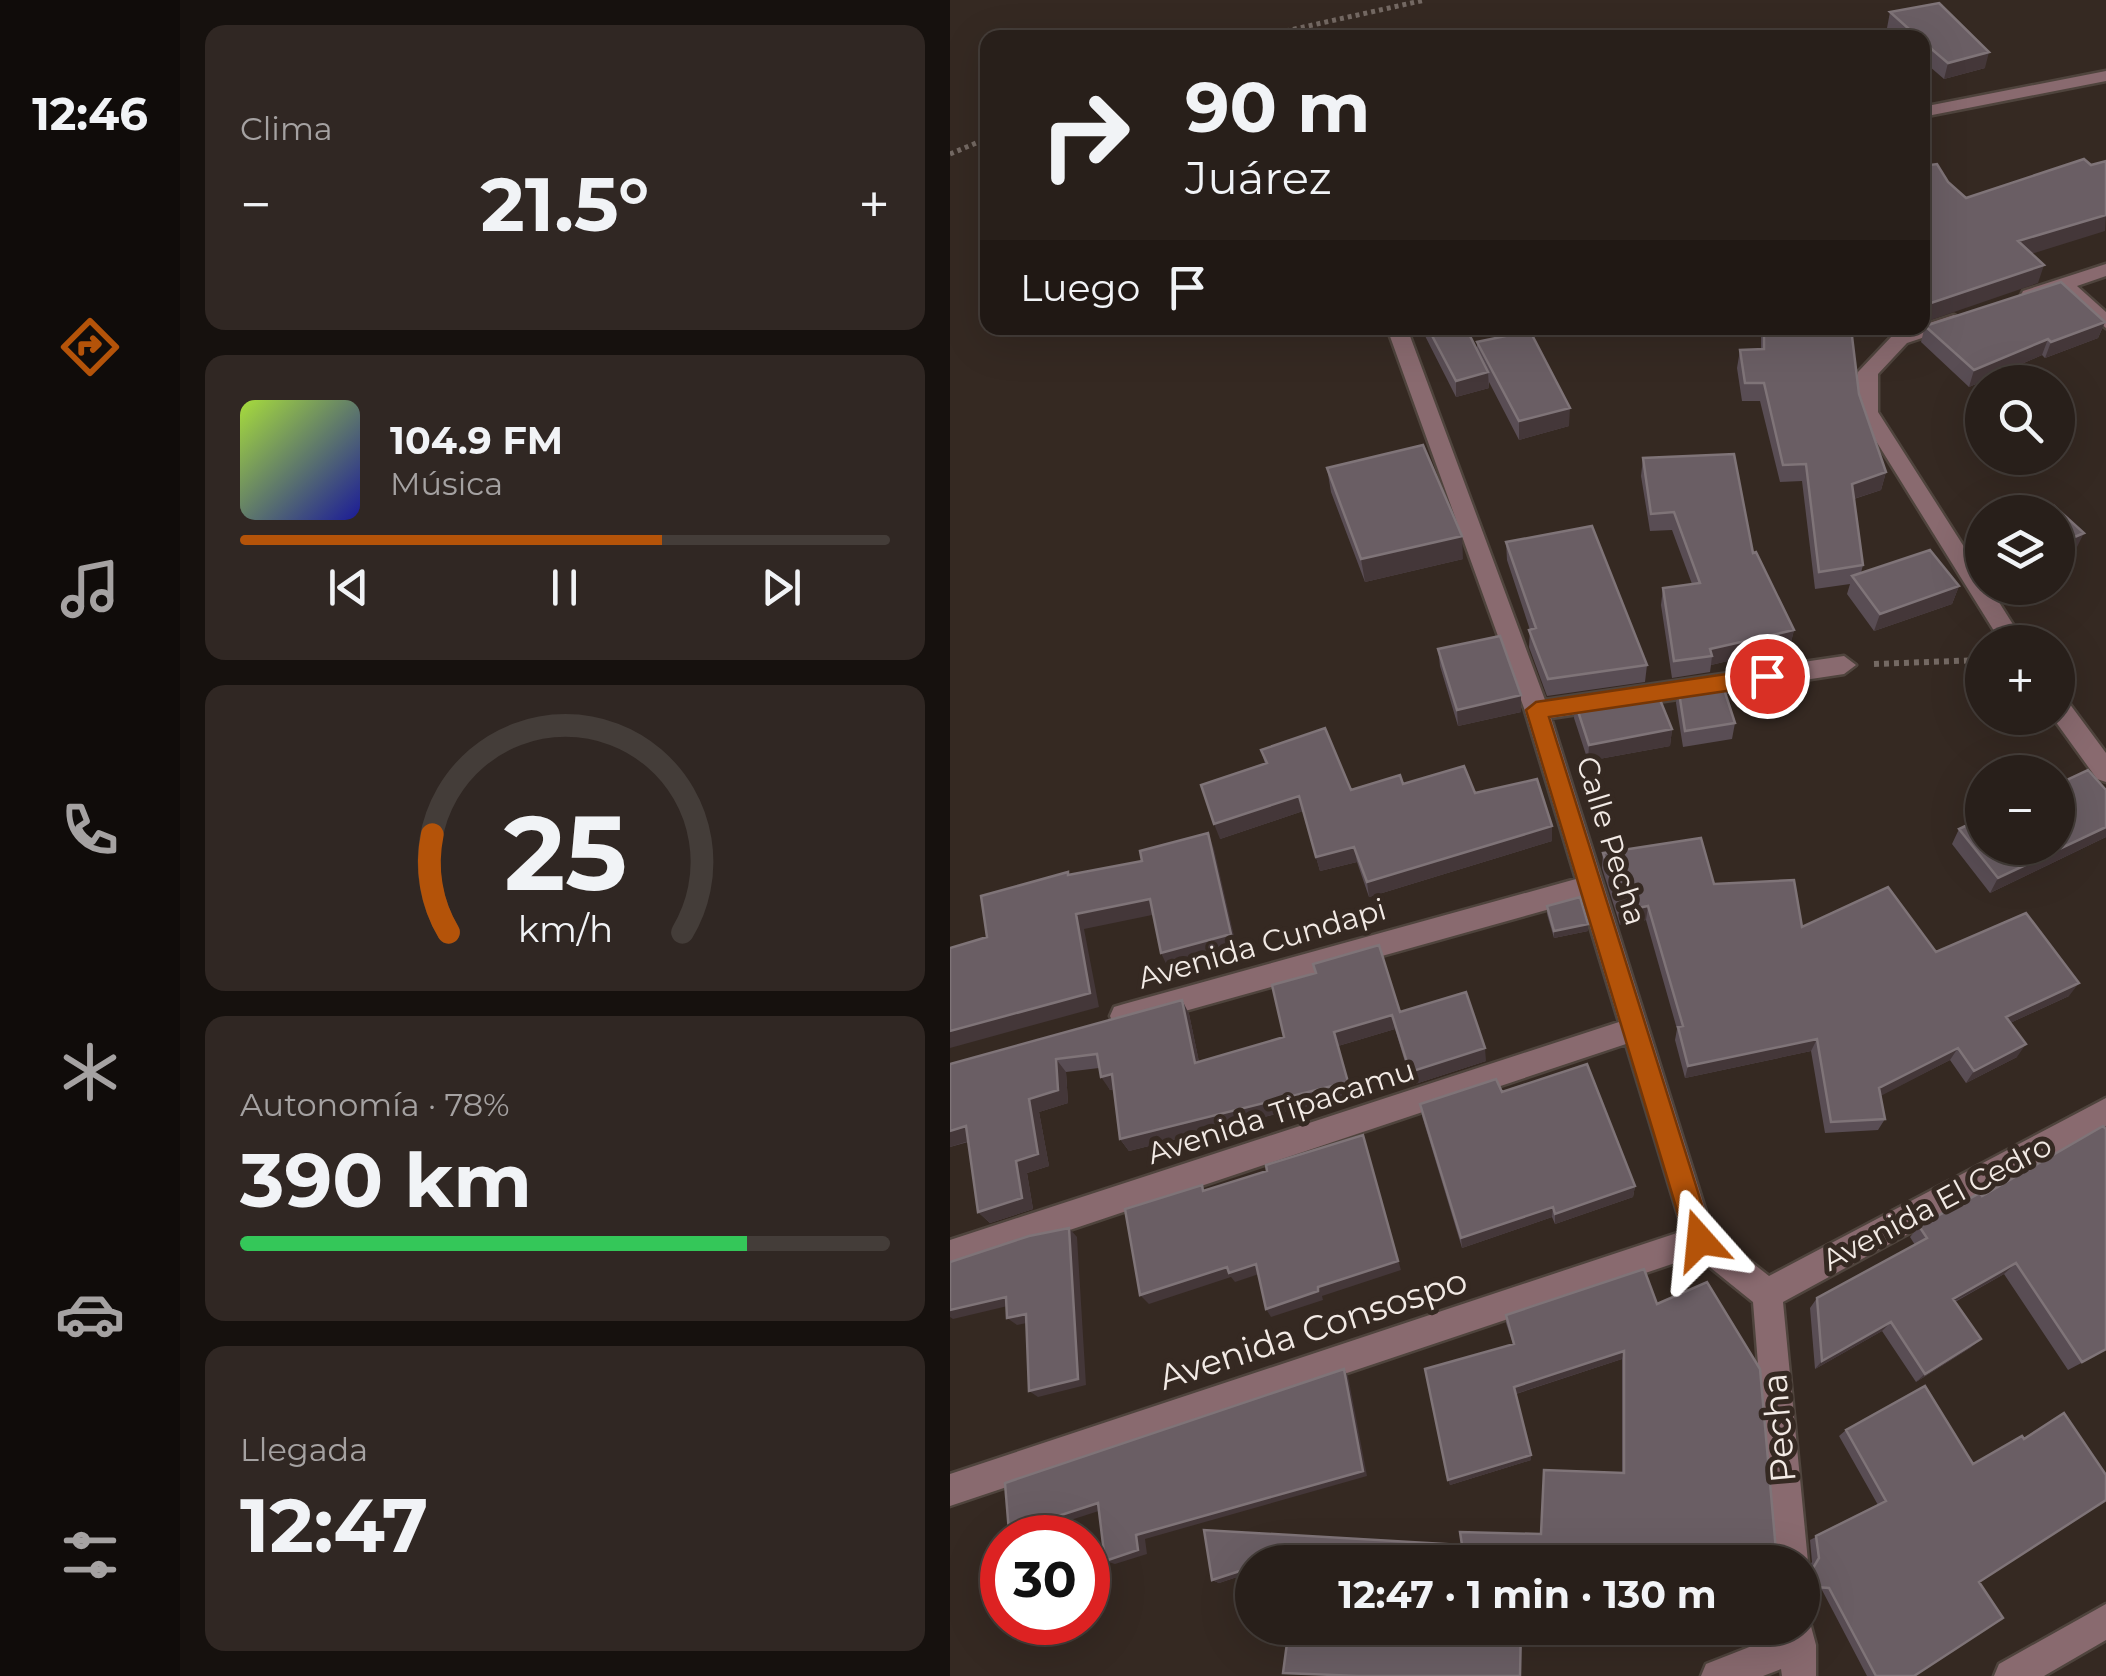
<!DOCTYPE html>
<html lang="es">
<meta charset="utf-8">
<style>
:root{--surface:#281f1a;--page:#302723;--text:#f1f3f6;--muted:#a5a2a2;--line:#443d39;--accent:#b45309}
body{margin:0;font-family:Montserrat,sans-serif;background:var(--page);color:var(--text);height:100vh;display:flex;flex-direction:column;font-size:38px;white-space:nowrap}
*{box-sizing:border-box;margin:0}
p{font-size:32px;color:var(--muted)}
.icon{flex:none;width:55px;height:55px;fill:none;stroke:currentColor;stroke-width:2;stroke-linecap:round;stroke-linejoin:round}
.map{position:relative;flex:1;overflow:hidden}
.side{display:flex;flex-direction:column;gap:25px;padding:25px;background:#16110e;width:770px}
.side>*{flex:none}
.banner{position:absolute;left:30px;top:30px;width:950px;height:305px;border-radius:20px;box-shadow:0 10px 40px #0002,0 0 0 2px var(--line);background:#281f1a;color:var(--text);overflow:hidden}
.buttons{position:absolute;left:1015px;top:365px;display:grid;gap:20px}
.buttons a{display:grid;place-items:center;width:110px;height:110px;border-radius:50%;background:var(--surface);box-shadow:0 10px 40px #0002,0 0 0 2px var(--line);font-size:50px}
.speed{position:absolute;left:30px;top:1515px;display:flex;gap:20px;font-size:50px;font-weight:700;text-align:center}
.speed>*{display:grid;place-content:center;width:130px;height:130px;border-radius:50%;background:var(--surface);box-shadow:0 10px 40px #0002,0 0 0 2px var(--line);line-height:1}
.speed .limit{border:15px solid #d22;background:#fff;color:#111}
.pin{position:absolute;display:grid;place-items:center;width:85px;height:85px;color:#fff;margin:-42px;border:5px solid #fff;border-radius:50%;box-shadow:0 2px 10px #0007}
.me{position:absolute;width:110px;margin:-55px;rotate:342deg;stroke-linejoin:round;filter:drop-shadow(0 0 8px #0008)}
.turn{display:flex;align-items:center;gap:35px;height:210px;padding:0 40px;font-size:45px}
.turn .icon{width:130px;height:130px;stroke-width:2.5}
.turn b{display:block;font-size:70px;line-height:85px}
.then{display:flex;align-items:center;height:95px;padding:0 40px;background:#0003;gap:20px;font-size:38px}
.big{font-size:75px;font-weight:700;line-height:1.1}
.side .tile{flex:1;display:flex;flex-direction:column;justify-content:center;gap:15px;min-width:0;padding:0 35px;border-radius:20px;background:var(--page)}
.side .dial{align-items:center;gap:0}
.dial svg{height:260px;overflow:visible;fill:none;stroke:var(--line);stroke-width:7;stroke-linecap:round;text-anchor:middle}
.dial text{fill:var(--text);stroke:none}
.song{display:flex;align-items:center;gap:30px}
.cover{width:120px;height:120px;border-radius:15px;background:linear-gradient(135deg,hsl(80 70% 55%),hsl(240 70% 35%))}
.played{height:10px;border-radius:5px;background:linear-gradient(90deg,var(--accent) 65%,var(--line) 65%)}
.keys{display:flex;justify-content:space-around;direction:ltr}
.heat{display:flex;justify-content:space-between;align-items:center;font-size:55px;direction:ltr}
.charge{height:15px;border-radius:8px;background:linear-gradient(90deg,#34c759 78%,var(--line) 0)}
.trip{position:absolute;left:285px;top:1545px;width:585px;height:100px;border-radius:50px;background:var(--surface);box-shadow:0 10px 40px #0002,0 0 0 2px var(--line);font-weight:700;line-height:100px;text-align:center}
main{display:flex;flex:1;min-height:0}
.dock{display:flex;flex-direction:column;width:180px;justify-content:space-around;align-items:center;background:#100c0a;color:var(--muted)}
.dock .icon{width:70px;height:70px}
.dock .active{color:var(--accent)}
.dock b{font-size:45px;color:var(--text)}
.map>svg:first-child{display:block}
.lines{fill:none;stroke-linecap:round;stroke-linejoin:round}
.minor-casing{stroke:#4f443d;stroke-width:5}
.path-far1{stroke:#746963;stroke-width:5;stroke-dasharray:4 4;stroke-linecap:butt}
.path{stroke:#746963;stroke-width:6;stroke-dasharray:5 5;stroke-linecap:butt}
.minor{fill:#896a6f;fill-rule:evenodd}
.wall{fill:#594d54}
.shaded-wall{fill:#443739}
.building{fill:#6a5e64;stroke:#7f7478;stroke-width:2.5}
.route{fill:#b45309;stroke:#753606;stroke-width:2.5}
.labels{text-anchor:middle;stroke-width:10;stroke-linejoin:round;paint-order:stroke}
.street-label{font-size:30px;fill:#f2eae5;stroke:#352922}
.near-street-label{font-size:35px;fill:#f2eae5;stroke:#352922}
</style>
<main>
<nav class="dock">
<b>12:46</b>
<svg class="icon active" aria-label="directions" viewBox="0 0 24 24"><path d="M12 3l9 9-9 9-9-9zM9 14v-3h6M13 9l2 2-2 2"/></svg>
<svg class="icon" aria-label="music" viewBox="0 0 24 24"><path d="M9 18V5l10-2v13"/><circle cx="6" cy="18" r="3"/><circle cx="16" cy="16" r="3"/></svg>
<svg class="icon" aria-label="phone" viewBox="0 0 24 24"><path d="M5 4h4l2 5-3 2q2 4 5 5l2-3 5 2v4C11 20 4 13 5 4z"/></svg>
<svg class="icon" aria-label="climate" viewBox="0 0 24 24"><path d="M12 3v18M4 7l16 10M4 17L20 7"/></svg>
<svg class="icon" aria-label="car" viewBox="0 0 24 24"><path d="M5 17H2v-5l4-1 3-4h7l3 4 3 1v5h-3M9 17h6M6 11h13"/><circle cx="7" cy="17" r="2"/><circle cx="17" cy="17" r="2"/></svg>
<svg class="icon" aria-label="filters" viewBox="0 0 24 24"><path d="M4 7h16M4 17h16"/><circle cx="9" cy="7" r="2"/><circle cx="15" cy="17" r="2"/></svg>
</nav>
<section class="side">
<div class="tile"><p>Clima</p>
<div class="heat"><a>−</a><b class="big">21.5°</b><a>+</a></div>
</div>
<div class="tile">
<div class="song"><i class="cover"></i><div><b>104.9 FM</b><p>Música</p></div></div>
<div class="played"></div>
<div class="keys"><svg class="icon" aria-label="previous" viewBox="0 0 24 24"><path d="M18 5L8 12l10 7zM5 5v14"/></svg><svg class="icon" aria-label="pause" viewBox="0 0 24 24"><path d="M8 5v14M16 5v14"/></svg><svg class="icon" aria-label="next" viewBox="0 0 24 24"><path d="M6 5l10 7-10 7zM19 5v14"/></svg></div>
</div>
<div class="tile dial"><svg viewBox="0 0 100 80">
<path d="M14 69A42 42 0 1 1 86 69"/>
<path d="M14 69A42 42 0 0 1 9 39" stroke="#b45309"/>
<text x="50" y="56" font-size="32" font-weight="700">25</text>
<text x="50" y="72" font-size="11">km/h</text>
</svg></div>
<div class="tile"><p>Autonomía · 78%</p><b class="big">390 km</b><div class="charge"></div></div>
<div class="tile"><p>Llegada</p><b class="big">12:47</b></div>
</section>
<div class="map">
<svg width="1156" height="1676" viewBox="0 0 1156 1676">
<rect width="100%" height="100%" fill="#352922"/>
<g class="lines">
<g class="minor-casing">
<path id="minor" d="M1156,71V81L972,117V107Z
M1156,264V276L1127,286L1156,312V328L1111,291L1080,301L1071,295L1073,291Z
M1004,315L1014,321L1011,325L957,343L928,374V412L1032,575V588H1040L1074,642H1051L908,412V372L943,335Z
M437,328H457L595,700L894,656L906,665L894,674L601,718L762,1231L819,1276L1156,1098V1126L833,1302L858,1562L852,1574V1562H824L803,1302L746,1256L0,1506V1474L733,1231L676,1044L0,1270V1240L669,1022L632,900L174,1028L164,1025L160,1016L164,1007L174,1004L626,879L575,711Z
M1108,697L1116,699L1156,753V782L1147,779L1103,718H1108Z
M1156,1604V1640L1094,1676H1044L1049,1664Z
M852,1616L859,1619L866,1645V1676H832L831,1669L813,1676H751L756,1664L830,1635L831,1628H852Z"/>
</g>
<path class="path-far1" d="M304,38L475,0
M0,154L38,138"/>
<path class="path" d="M924,664L1032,660"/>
<use href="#minor" class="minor"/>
</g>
<path class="wall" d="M940,12L1035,68L994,79L972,60V38H947L937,28Z
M1155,322L1148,338L1095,358L1092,355L1019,387L971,342L975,326Z
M471,328H516L527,350V342L619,426L569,440L539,382V388L506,397Z
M811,328H959L938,335L902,336L909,394L936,472L931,490L904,499L913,565L911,573L1009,586L1002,604L924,631L897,594L900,584L865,589L852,481L830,482L810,401H792L787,368L790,350H811Z
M693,458L803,553L844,630L840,646L761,665L760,672L722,678L711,605L713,588L742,584L722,530L700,531L691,476Z
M377,468L513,559L415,582L381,492Z
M556,542L697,665L695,682L597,696L579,647L580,630L557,560Z
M488,649L571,695V712L508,726L490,666Z
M728,686L785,723L782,739L733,747L726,703Z
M625,702L722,729L720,746L638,761L624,718Z
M311,750L401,790L453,784L525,793L602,841L419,897L407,862L370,871L353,811L270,839L315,764Z
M1156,790V837L1040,893L1002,844L1009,829Z
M653,853L764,884L852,927L986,952L1119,996L1060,1023L1067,1057L1016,1083L1000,1060L931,1095L935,1119L928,1130L875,1133L861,1051L735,1078L725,1040L727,1029L696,920L670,925L652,868Z
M597,906L638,931L604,938L597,914Z
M232,1000L239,1014L249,1062L450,1012L536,1061L462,1085L445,1029L388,1046L402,1095L179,1151L170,1139L164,1089L160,1090L149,1068L116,1072L118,1103L89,1112L99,1166L77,1173L83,1209L40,1223L28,1212L18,1142L0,1147V1064Z
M552,1092L685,1186L683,1197L605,1224L602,1217L512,1248L472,1116L470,1104Z
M1030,1193L1156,1350L1118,1370L1054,1274L1005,1302L1031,1339L1020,1348L966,1382L932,1331L865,1369L860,1308L867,1298L965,1245L960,1237L969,1226Z
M694,1269L707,1304L757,1282L810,1369L827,1562L855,1563L857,1569L862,1562L860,1540L928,1505L889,1436L896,1430L975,1386L1023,1464L1072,1436L1074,1438L1114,1413L1156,1475V1500L1029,1582L1053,1618L964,1676H917L872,1590L852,1589V1562H347L348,1557L332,1562H302V1572L269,1583L262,1580L254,1530L512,1545L510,1532L591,1534L594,1470L672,1473V1359L566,1394L581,1455V1460L500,1485L475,1369L563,1344L556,1323V1315Z
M339,1628H662V1632L660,1634L571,1630Z"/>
<path class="shaded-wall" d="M1039,52L1035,68L994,79L998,63Z
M1156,215L1155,231L1062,260L1068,241Z
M1094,265L1088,283L972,323V306Z
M1155,322L1148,338L1095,358L1101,342Z
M940,328H959L938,335Z
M1098,339L1092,355L1019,387L1024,370Z
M538,372L539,388L506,397V381Z
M620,408L619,426L569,440V421Z
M936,472L931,490L897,501L902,484Z
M1134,533L1125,551L1108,558V544Z
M512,536L513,559L415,582L411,559Z
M1009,586L1002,604L924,631L930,614Z
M844,630L840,646L761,665L762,656L760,649Z
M571,695V712L508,726L507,710Z
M722,729L720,746L638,761L639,745Z
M349,796L353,811L270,839L264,824Z
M602,826V841L419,897L417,882Z
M1156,827V837L1040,893L1048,878Z
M258,833L264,849L287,949L218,968L211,953Z
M404,847L407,862L370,871L366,857Z
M200,899L207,914L134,929L149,1007L0,1048V1031L126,914Z
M698,906L696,920L670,925L672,911Z
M638,924V931L604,938V931Z
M1129,983L1119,996L1047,1029L1056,1017Z
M232,1000L239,1014L252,1076L245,1063Z
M442,1015L445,1029L388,1046L402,1095L179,1151L170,1139L384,1032Z
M867,1039L861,1051L735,1078L738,1066Z
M1076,1044L1067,1057L1016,1083L1024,1071Z
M535,1048L536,1061L462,1085L460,1072Z
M1008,1048L1000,1060L923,1100L929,1088Z
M106,1059L116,1072L118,1103L89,1112L99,1166L77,1173L83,1209L40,1223L28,1212L66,1161L79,1099Z
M162,1074L171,1087L160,1090L151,1077Z
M16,1126L28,1138L0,1147V1131Z
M413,1135L451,1270L372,1296L373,1300L321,1317L316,1309L368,1287Z
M685,1186L683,1197L605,1224V1214Z
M603,1207L602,1217L512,1248L511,1238Z
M119,1228L127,1237L136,1385L88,1397L79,1391Z
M1066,1263L1054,1274L993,1308L1003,1299Z
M306,1264L312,1273L285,1282L281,1277L199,1304L190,1295L277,1267Z
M56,1297L66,1304L3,1319L0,1317V1310Z
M76,1314L86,1321L67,1325L57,1318Z
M941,1322L932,1331L865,1369L872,1361Z
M1031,1339L1020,1348L966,1382L975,1374Z
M674,1351L672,1359L565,1394L564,1387Z
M394,1369L398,1376L417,1476L195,1539L197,1554L165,1564L155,1561Z
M581,1455V1460L500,1485L498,1480Z
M148,1503L158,1508L71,1536L59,1532Z
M348,1552L354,1555L332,1562H316Z
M302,1567V1572L269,1583L262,1580Z"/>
<path class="building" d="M989,3L1039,52L998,63L972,41V38H969L940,12Z
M1134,159L1141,165L1156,161V215L1068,241L1094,265L972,306V166L987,164L998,182L1016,198Z
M1111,282L1155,322L1101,342L1098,339L1024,370L975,326Z
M478,328H516L538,372L506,381Z
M814,328H901L909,394L936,472L902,484L913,565L869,572L856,464L833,465L814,383H795L790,350L814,349Z
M580,331L620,408L569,421L527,342Z
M473,445L512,536L411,559L377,468Z
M784,454L803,553L806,552L844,630L760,649L762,656L724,661L713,588L750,583L724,512L701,514L693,458Z
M1104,506L1134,533L1108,544V512H1088Z
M642,526L697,665L598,679L579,630L586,628L556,542Z
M980,550L1009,586L930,614L902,576Z
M550,636L571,695L507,710L488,649Z
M771,680L785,723L735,731L728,686Z
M706,690L722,729L639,745L625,702Z
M375,728L401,790L450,775L453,784L514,766L525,793L587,779L602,826L417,882L404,847L366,857L349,796L264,824L251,785L317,763L311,750Z
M1138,770L1156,790V827L1048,878L1009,829L1032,818V848H1108V784Z
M258,833L281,934L211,953L200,899L126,914L140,993L0,1031V948L37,937L31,896L118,872V875L192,861L190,851Z
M751,838L764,884L844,880L852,927L938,887L986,952L1076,913L1129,983L1056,1017L1076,1044L1024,1071L1008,1048L929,1088L935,1119L881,1122L867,1039L738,1066L728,1027L733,1026L698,906L672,911L653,853Z
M630,897L638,924L604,931L597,906Z
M429,945L450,1012L516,992L535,1048L460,1072L442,1015L384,1032L398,1082L170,1139L162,1074L151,1077L147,1054L106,1059L108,1090L79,1099L88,1154L66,1161L72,1198L28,1212L16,1126L0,1131V1064L232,1000L245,1063L334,1037L322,985L366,973L363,964Z
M637,1064L685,1186L605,1214L603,1207L511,1238L470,1104L546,1079L552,1092Z
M1153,1126L1156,1129V1349L1132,1362L1066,1263L1003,1299L1031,1339L975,1374L941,1322L872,1361L867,1298L977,1238L969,1226L1030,1193L1032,1196Z
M413,1135L448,1261L368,1287V1291L316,1309L306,1264L279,1273L277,1267L190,1295L175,1209L252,1185L253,1191L317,1171L316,1165Z
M119,1228L128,1379L79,1391L76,1314L57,1318L56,1297L0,1310V1262L79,1236Z
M694,1269L707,1304L757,1282L810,1369L827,1562L855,1563L859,1575L869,1558L866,1536L936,1501L896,1430L975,1386L1023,1464L1072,1436L1074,1439L1114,1413L1156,1475V1500L1029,1582L1053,1618L964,1676H926L879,1588L852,1586V1562H347L348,1552L316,1562H302V1567L262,1580L254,1530L512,1545L510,1532L591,1534L594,1470L674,1473V1351L564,1387L581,1455L498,1480L475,1369L564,1344L556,1315Z
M394,1369L413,1471L186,1535L188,1550L155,1561L148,1503L59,1532L55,1483Z
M339,1628H662V1632L571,1628L570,1676H408L333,1673Z"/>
<path class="route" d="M817,668L828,676L817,685L599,717L763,1240L759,1249L750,1253L740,1249L736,1240L576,710L586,702Z"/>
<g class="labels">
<g class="street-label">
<text transform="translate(661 841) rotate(73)" y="10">Calle Pecha</text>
<text transform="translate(312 944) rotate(-16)" y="10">Avenida Cundapi</text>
<text transform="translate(331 1112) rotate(-18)" y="10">Avenida Tipacamu</text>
<text transform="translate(987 1203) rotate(-28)" y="10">Avenida El Cedro</text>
</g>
<g class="near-street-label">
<text transform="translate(363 1329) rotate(-18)" y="12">Avenida Consospo</text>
<text transform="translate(829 1428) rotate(-95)" y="12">Pecha</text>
</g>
</g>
</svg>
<div class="buttons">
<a><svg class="icon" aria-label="search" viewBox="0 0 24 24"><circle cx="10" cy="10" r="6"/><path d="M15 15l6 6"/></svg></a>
<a><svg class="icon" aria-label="layers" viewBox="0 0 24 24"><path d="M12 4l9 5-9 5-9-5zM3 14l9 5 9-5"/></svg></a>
<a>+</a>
<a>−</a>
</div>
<div class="speed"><div class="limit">30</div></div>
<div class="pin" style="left:817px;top:676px;background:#d93025"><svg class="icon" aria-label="arrive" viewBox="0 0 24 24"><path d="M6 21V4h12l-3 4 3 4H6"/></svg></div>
<svg class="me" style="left:750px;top:1240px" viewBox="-20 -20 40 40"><path d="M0-17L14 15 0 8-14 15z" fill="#b45309" stroke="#fff" stroke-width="4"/></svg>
<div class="trip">12:47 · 1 min · 130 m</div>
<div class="banner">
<div class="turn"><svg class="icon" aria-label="right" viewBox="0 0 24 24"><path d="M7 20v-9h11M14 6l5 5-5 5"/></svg><div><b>90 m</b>Juárez</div></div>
<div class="then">Luego<svg class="icon" aria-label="arrive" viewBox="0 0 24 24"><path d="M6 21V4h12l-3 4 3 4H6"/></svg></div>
</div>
</div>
</main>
